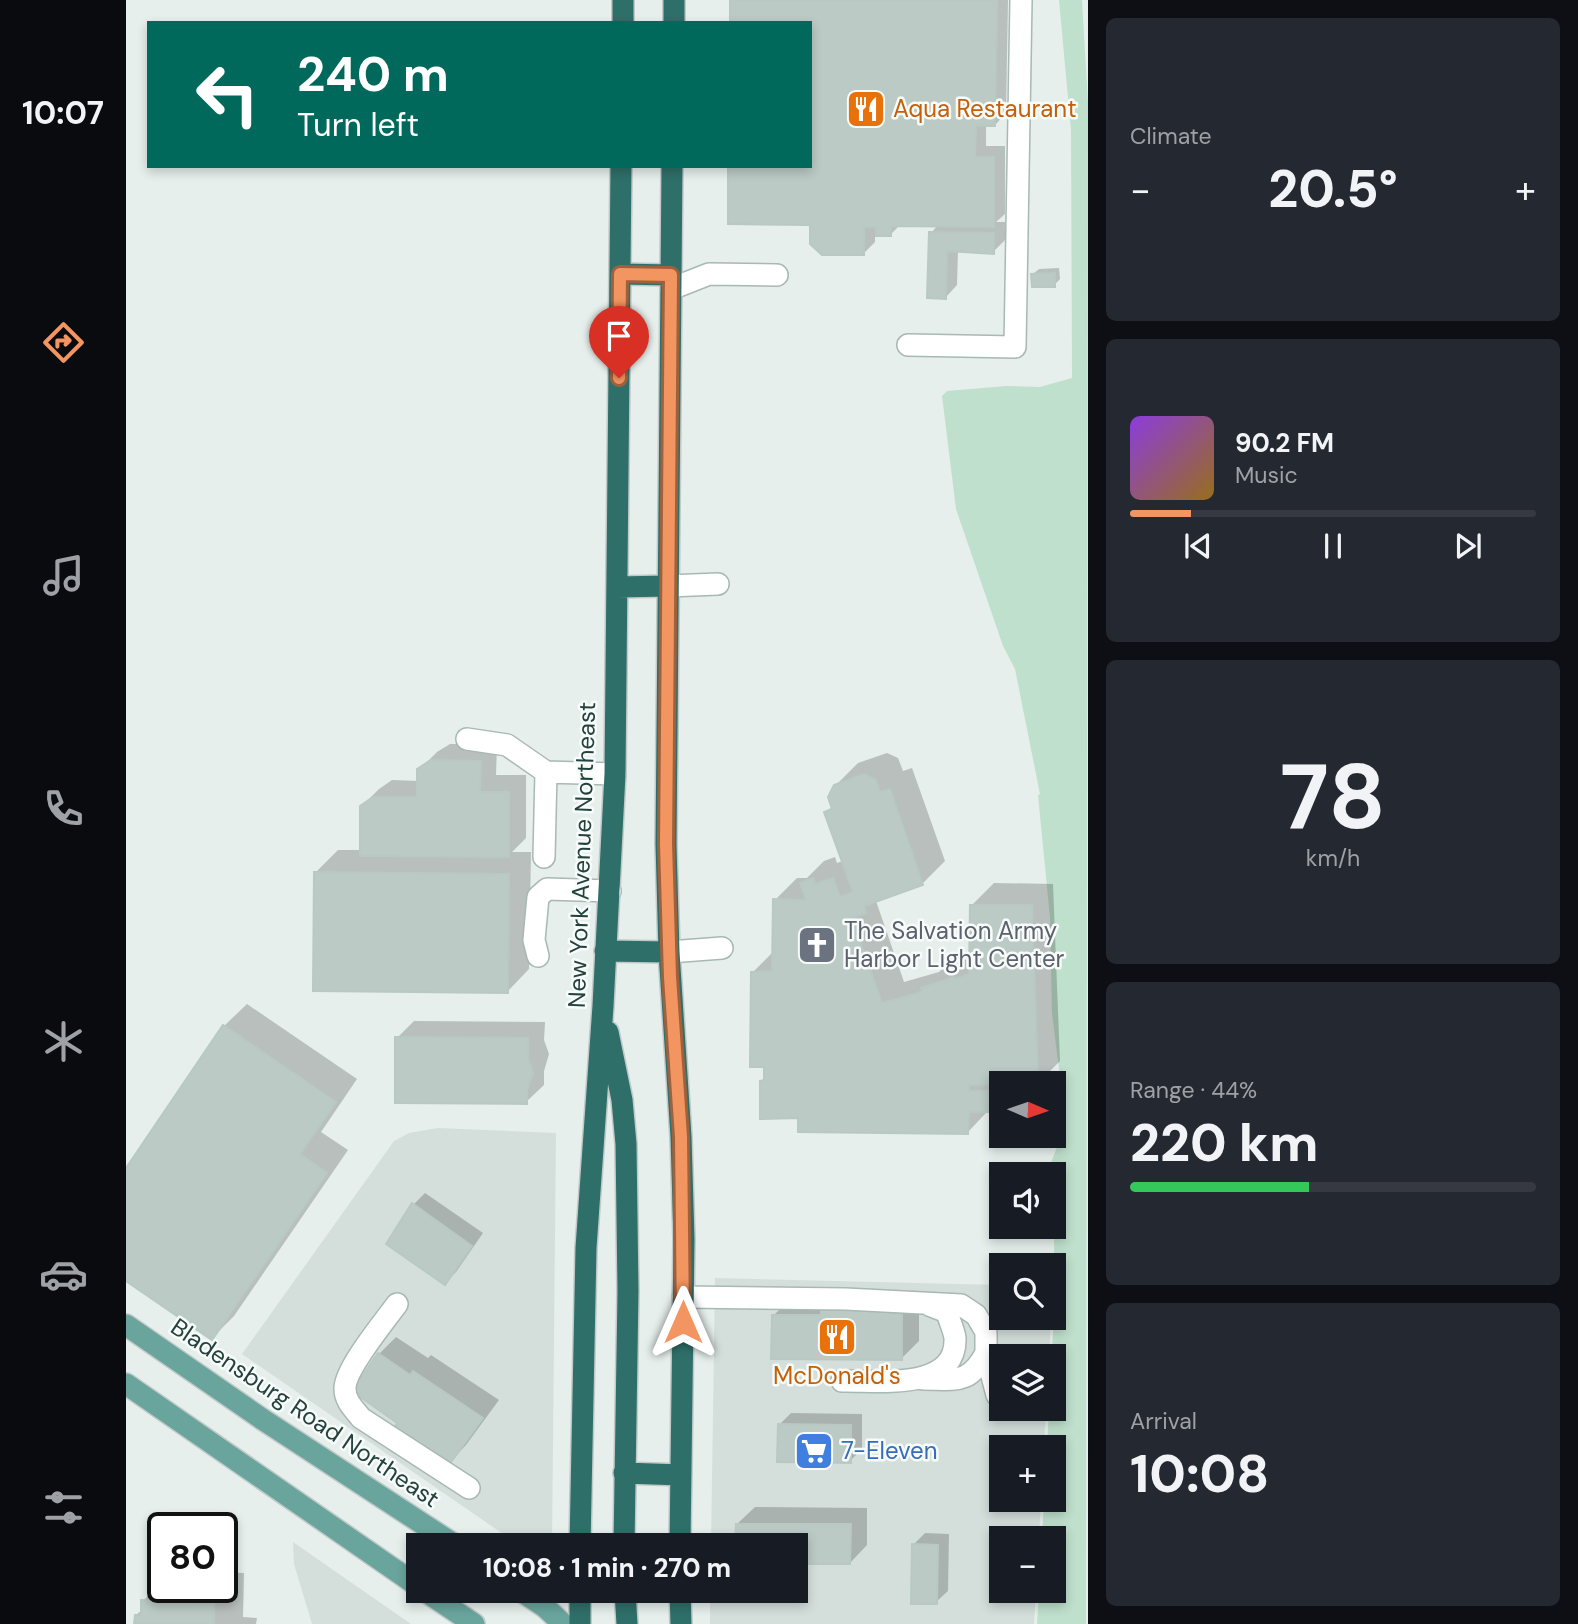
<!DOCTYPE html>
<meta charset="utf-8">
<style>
:root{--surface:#171b24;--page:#242831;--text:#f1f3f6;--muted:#9ea1a6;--line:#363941;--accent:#f39560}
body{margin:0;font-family:"DM Sans",sans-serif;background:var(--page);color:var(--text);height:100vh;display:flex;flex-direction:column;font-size:26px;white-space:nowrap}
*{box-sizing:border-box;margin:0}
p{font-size:23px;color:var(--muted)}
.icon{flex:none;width:38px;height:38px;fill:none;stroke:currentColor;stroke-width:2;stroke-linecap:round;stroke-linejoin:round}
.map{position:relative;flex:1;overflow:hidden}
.side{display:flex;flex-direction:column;gap:18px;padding:18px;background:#0d0f14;width:490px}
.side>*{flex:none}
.guide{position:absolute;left:21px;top:21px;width:665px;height:147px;border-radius:0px;box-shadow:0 4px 10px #0003;background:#00695c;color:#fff;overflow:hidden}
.needle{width:46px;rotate:92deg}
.buttons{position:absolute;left:863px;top:1071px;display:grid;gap:14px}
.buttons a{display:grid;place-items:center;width:77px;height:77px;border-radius:0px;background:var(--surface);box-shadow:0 4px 10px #0003;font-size:35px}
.speed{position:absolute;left:21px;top:1512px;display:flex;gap:14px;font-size:35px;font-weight:700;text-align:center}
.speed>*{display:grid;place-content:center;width:91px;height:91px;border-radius:50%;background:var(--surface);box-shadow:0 4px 10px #0003;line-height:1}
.speed .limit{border:4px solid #111;border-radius:10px;background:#fff;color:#111}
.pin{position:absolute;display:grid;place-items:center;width:60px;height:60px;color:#fff;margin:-72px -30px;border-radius:50% 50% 50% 0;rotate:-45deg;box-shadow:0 0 7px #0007}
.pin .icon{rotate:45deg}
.me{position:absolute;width:77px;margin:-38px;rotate:0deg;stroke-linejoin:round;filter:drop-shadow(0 0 5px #0008)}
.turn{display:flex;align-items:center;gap:24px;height:147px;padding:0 35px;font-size:32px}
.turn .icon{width:91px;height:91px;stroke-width:2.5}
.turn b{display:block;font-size:49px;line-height:60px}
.big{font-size:52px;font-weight:800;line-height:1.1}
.side .card{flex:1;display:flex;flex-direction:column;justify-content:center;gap:10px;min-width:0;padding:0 24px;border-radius:10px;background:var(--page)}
.side .dial{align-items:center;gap:0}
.dial b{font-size:91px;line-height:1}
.song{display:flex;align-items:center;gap:21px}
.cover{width:84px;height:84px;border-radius:10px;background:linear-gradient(135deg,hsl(270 70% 55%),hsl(40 70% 35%))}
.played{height:7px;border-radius:4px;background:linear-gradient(90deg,var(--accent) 15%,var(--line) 15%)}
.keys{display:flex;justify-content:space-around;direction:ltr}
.heat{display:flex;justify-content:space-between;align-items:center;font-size:38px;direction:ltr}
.charge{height:10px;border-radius:5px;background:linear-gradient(90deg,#34c759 44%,var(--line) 0)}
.trip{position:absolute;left:280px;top:1533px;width:402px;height:70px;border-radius:0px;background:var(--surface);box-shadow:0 4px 10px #0003;font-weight:800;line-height:70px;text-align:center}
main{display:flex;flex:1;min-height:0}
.dock{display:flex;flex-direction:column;width:126px;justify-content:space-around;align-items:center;background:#090b0e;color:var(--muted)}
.dock .icon{width:49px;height:49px}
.dock .selected{color:var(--accent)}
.dock b{font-size:32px;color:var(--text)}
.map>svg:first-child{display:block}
.built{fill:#d4dfdb}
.green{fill:#bfe0cc}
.shadow{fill:#0003}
.building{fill:#bbcac5;stroke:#b8c9c4;stroke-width:2}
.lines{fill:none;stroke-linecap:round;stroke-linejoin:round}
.minor-casing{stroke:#a8b8b4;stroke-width:24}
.major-casing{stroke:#c2cac9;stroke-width:24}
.highway-casing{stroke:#c2cac9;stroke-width:24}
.minor{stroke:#fff;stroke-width:21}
.major{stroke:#6aa59d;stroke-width:21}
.highway{stroke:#2f6f69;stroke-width:21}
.route-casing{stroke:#9e613e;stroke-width:18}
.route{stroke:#f39560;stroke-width:12}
.labels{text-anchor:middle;stroke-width:5;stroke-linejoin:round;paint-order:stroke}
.food-label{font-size:24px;fill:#c56008;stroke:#f7fbf9;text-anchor:start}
.street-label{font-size:24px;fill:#24423d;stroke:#f7fbf9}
.worship-label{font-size:24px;fill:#5b616d;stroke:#f7fbf9;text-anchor:start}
.shop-label{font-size:24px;fill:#366cbe;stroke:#f7fbf9;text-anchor:start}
</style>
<main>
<nav class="dock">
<b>10:07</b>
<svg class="icon selected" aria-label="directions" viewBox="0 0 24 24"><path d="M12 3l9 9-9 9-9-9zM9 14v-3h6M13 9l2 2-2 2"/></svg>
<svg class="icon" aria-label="music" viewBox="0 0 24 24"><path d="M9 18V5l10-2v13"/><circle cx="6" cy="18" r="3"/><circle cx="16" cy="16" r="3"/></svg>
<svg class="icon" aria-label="phone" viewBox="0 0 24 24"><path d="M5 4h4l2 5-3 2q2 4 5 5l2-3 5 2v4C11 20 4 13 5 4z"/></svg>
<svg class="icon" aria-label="climate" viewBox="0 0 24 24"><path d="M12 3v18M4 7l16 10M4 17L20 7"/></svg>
<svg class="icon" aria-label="car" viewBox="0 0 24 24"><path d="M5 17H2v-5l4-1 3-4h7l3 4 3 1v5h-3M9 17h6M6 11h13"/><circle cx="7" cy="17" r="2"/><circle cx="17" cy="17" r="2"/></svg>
<svg class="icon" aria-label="filters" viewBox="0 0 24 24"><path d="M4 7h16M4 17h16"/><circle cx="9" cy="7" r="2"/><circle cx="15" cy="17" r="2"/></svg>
</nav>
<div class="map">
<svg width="962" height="1624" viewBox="0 0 962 1624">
<rect width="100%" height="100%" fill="#e6efec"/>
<path class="built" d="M312,1128L430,1133L426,1545H393L116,1354L268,1141L283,1133Z
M589,1278L875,1285V1318H925L923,1356H875V1409H920L918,1447H875V1500H915L913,1538H875V1591H910L908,1624H584V1591H670V1545H585Z
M167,1542L285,1624H186L168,1564Z"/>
<path class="green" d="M933,0H956L962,104L960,1624H911L913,1591H928V1538H916L918,1500H928V1447H921L923,1409H928V1356H926C929,1294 928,1235 928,1174H923V1168L938,1129V1109L926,1013L924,918L912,795L914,794L889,669L877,646L830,509L816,396L821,391L880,386L914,387L946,378L945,130Z"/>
<path class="shadow" d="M606,0H882L880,113L869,125L860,124V146H879V214L870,222H879V240L867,252L832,250L831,285L820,297L805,233L812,225H774L765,234H749V242L737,254L684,166V23Z
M933,268L934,279L928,285L907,274L913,269Z
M324,744H371L370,775H400V838L386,852H405L403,969L381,992L190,872L212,850H235L236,806L253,789L266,780L293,781V770L311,752Z
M761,753L772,758L777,771L786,768L819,861L796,884L750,901L778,982L813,972L819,966L845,958V906L868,883L927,884L934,1061L912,1083H875V1097L842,1132L674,1116L636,1081L639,1078L627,972L648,951L649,900L671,878H681L698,861L709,857L711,863L717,861L700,812L707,806L709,786L732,763Z
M121,1004L231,1079L195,1132L222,1150L108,1316L86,1338L0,1279V1171L98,1026Z
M288,1021L419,1022L418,1040L423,1054L418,1071V1085L400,1102L271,1038Z
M299,1193L357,1233L330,1272L319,1283L288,1204Z
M793,1293V1341L775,1359L648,1315L665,1298Z
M270,1337L302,1358L305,1355L373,1400L340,1445L323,1463L274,1423L253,1354Z
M665,1413L736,1414V1449L724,1461L654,1424Z
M629,1507L741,1508V1545L724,1563L670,1545H611V1524Z
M799,1533L823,1534L822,1591L810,1602L787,1545Z
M96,1572L118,1573L117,1617L131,1618L130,1624H10V1615L17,1609V1601L37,1581V1587H96Z"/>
<path class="building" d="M604,0H871L869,126H850L849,157H868V227L765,226V236H750V227H738V255H696L684,244V225L602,224V166H684V23H604Z
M803,232L868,233V254L821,251L820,299L801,298Z
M929,273V287H906L905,274Z
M305,760L355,761L354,792H383V857L234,856V806L247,797H291V769Z
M738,774L750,780L754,792L764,789L797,885L738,906L740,913L726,918L756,1003L789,994L796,991L795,988L828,977L829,979L843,974L844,905H906L912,1083L843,1085V1091H863L862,1112H843L842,1134L672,1132V1118L634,1119V1081L638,1080V1067H624L625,972L646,971L647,899L680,900L674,883L687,878L689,884L707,878L714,897L727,892L698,812L706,809L702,797L708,785Z
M188,872L383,874L382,993L187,991Z
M97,1025L210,1102L174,1154L201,1173L86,1340L0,1281V1168Z
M269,1037L402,1038V1058L407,1073L401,1090V1104L269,1103Z
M286,1203L346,1246L319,1285L260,1244Z
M695,1308L776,1309V1360L645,1359L646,1315H695Z
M252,1353L284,1375L287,1371L357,1418L323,1465L267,1430L271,1423L226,1391Z
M652,1424L725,1425V1463L651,1462Z
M610,1524H725L724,1564H670V1545H609Z
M786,1544L812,1545L811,1604H785Z
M15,1600L88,1603V1624H8L9,1615H15Z"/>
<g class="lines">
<g class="minor-casing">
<path id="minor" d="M545,289L583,274L651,275
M782,345L889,347L895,0
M542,586L592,584
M341,739L381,745L420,772L489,774
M418,857L420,772
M543,952L596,948
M412,956L408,940L412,897L421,889L484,891
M557,1297L720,1299L835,1305L850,1315L860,1332V1353L871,1395
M271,1304C258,1322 218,1370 219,1389C219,1401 228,1409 235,1418L343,1488
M797,1379C830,1379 843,1385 860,1353
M716,1381C750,1380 831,1392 829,1338C828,1330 823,1320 821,1312L803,1305"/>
</g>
<g class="major-casing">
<path id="major" d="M0,1325L136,1419L329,1545
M0,1384L292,1586
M299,1591L348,1624
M395,1591L419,1607L437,1624"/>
</g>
<g class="highway-casing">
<path id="highway" d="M497,23V0
M548,23V0
M546,166L540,844L543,952L555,1137L558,1239L554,1545
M494,274L545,275
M491,587L542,586
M479,951L543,952
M482,1032L496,1100L500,1144L502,1291L498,1545
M498,1473L555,1475
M454,1545L460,1248L477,1006L489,774L495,166
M499,1591L501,1624
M554,1591L555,1624
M454,1624V1591"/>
</g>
<use href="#minor" class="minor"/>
<use href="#major" class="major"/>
<use href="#highway" class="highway"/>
</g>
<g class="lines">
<g class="route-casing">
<path id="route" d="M493,378L494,274L545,275L540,844L544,977L555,1137L557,1322"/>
</g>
<use href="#route" class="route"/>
</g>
<defs>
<g id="restaurant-square" transform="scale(2.0125)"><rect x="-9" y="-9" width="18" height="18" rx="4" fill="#e8710a" stroke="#f7fbf9"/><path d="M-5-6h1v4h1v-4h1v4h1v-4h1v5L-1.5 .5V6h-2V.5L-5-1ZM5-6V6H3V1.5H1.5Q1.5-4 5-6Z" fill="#fff"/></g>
<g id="church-square" transform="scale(2.0125)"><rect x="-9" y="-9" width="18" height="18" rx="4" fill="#6b7280" stroke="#f7fbf9"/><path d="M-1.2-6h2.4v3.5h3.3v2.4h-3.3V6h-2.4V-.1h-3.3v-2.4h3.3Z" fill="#fff"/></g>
<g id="supermarket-square" transform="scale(2.0125)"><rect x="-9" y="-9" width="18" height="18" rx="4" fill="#3f7fe0" stroke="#f7fbf9"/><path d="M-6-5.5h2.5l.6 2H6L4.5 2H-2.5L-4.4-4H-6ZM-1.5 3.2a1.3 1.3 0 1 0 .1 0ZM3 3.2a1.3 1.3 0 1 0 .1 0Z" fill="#fff"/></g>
</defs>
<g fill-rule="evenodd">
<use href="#restaurant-square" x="740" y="109"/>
<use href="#church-square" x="691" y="945"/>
<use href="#restaurant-square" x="711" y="1337"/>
<use href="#supermarket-square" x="688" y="1451"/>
</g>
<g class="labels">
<g class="food-label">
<text x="767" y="117">Aqua Restaurant</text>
<text x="711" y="1384" text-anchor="middle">McDonald's</text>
</g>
<g class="street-label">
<text transform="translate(456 855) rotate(-88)" y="8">New York Avenue Northeast</text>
<text transform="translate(179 1413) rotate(34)" y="8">Bladensburg Road Northeast</text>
</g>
<g class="worship-label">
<text x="718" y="939">The Salvation Army<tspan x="718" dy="28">Harbor Light Center</tspan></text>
</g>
<g class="shop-label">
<text x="715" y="1459">7-Eleven</text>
</g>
</g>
</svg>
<div class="buttons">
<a><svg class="needle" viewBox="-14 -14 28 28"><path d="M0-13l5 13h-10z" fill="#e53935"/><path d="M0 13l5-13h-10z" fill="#9ea1a6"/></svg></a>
<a><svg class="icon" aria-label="sound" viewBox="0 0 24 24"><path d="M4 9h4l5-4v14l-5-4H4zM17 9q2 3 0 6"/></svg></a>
<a><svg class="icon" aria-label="search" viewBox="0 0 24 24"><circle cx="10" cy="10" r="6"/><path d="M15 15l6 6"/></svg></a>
<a><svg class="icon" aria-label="layers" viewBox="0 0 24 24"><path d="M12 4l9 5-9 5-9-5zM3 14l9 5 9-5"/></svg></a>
<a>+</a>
<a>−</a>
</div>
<div class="speed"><div class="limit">80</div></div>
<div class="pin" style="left:493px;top:378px;background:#d93025"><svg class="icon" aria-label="arrive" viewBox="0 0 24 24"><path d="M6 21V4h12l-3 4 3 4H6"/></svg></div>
<svg class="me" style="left:557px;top:1322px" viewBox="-20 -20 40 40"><path d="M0-17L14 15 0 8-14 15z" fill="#f39560" stroke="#fff" stroke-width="4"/></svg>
<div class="trip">10:08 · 1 min · 270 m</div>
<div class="guide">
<div class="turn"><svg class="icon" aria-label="left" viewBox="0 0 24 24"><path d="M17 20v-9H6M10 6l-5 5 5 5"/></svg><div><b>240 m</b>Turn left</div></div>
</div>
</div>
<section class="side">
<div class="card"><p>Climate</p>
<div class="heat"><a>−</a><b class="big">20.5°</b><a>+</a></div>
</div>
<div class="card">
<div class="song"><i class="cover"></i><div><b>90.2 FM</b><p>Music</p></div></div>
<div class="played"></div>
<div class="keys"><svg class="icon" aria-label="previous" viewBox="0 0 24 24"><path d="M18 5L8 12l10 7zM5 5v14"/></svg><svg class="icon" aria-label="pause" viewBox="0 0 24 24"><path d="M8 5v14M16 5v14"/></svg><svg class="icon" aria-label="next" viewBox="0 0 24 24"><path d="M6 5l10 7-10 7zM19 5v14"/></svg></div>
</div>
<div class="card dial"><b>78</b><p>km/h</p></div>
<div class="card"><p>Range · 44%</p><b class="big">220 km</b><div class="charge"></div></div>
<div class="card"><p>Arrival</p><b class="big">10:08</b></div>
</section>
</main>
